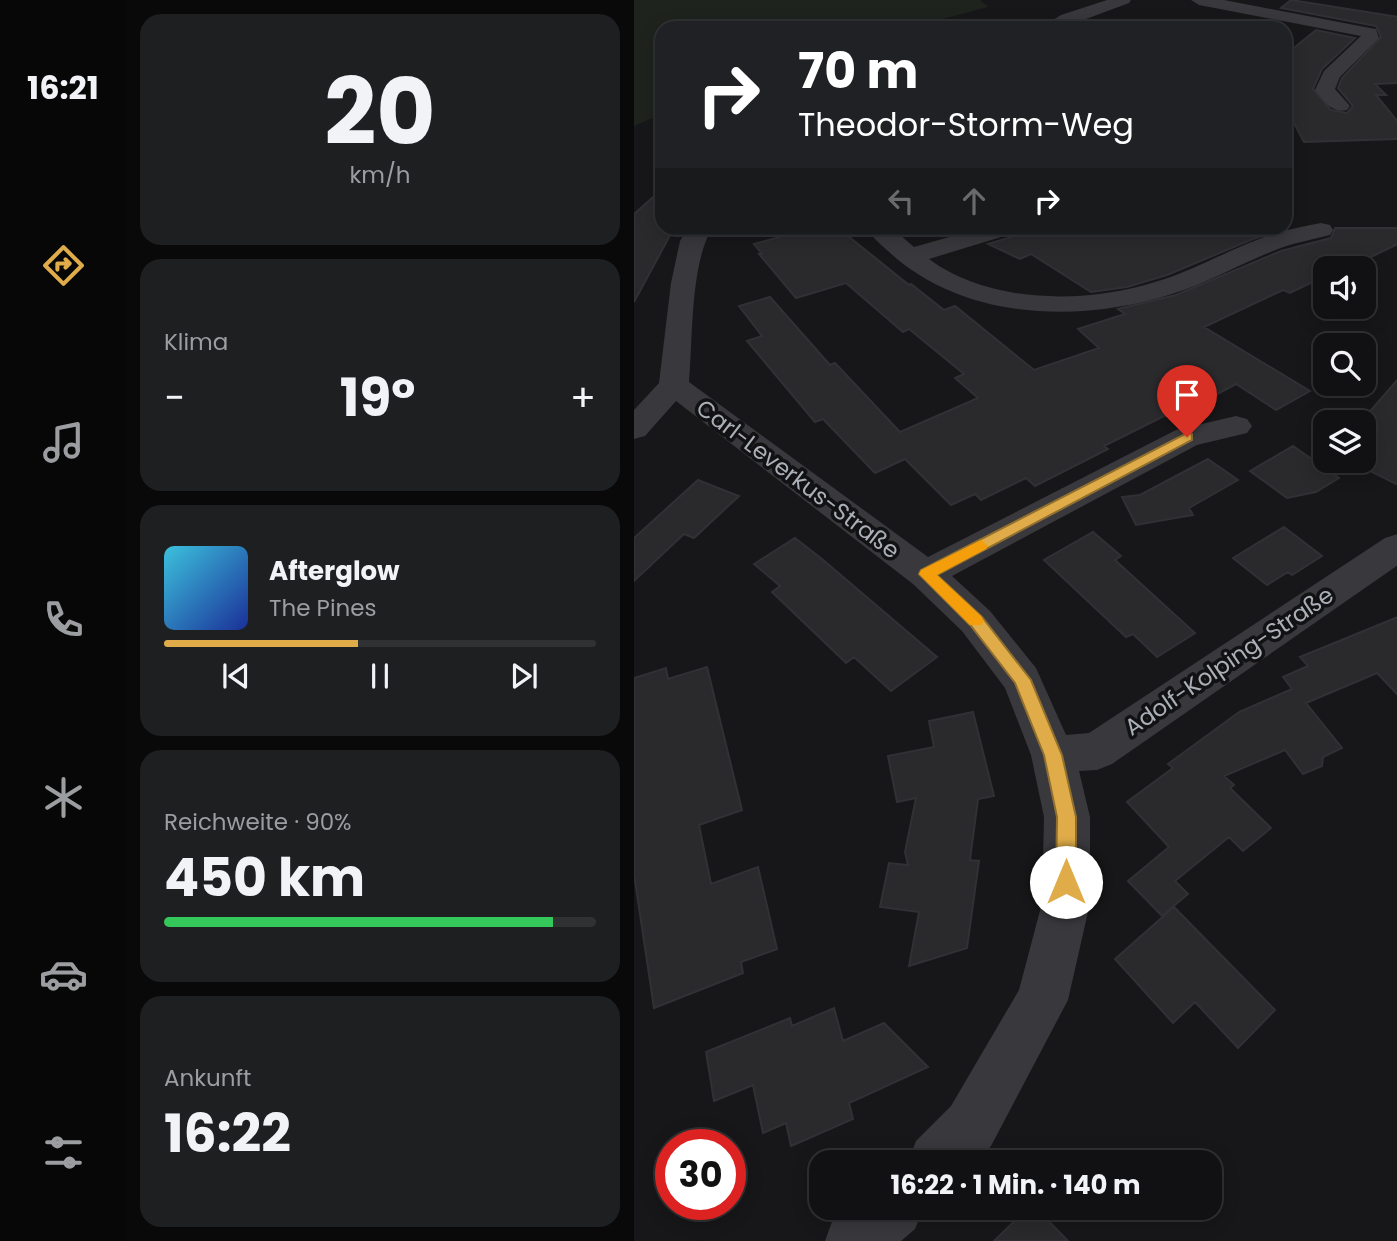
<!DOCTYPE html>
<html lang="de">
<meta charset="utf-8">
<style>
:root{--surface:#111113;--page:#1e1f21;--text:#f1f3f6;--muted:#9c9da0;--line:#303133;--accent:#dfac49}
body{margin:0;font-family:Poppins,sans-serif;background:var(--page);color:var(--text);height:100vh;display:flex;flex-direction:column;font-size:26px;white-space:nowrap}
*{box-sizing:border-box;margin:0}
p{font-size:23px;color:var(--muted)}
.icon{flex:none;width:38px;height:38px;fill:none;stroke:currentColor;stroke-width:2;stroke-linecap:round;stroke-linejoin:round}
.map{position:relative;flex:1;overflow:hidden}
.sheet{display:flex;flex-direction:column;gap:14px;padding:14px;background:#09090a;width:508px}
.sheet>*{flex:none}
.top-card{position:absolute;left:21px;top:21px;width:637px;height:214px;border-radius:21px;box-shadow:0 4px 18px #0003,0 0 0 2px var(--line);background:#202124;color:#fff;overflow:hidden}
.controls{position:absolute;left:679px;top:256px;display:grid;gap:14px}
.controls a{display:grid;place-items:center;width:63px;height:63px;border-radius:14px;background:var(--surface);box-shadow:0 4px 18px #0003,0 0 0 2px var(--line);font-size:35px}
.speed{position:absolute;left:21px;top:1129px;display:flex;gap:14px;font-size:35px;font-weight:700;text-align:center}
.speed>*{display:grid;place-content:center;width:91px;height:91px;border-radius:50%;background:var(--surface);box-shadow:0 4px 18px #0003,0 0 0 2px var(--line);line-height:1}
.speed .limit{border:10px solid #d22;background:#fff;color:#111}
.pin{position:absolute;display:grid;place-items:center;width:60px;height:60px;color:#fff;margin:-72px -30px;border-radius:50% 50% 50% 0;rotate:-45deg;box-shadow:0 0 7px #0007}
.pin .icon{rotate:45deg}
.me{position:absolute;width:77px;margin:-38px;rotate:0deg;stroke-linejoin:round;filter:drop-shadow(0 0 5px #0008)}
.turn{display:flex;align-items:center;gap:24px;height:147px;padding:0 28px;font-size:32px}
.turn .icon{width:91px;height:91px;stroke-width:2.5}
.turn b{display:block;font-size:49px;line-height:60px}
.lanes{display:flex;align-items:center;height:66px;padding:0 28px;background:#0003;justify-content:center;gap:35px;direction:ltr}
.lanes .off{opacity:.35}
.big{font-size:52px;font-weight:700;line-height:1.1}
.sheet .tile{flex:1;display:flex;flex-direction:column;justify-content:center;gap:10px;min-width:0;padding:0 24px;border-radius:21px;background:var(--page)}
.sheet .dial{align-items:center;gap:0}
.dial b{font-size:91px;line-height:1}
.song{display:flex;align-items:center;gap:21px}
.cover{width:84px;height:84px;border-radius:10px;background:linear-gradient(135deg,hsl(190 70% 55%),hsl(230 70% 35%))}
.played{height:7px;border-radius:4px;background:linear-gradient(90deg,var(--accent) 45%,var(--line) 45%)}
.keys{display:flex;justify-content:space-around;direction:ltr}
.heat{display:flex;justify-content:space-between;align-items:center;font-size:38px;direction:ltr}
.charge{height:10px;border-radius:5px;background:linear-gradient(90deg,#34c759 90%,var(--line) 0)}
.trip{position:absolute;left:175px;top:1150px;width:413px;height:70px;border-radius:21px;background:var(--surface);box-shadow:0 4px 18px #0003,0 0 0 2px var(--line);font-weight:700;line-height:70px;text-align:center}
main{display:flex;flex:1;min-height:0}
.menu{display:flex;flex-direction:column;width:126px;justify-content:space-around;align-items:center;background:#070708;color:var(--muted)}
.menu .icon{width:49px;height:49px}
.menu .selected{color:var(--accent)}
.menu b{font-size:32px;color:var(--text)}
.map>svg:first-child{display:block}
.green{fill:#1e231e}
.building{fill:#2a2a2d;stroke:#313135;stroke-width:2}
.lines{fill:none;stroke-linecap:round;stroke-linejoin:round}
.minor{fill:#39393d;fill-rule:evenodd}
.route{fill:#dfac49;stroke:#91702f;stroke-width:2}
.slow{fill:#f59e0b}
.labels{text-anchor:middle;stroke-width:7;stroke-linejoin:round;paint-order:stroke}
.street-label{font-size:23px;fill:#abafb7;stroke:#121214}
</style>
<main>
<nav class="menu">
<b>16:21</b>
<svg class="icon selected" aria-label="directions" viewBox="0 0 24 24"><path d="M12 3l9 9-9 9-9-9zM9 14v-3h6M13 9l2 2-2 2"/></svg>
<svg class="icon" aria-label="music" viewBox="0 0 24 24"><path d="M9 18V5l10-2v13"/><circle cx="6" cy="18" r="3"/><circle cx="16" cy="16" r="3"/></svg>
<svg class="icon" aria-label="phone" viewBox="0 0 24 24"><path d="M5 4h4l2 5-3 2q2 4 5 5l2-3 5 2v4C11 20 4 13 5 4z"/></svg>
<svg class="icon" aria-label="climate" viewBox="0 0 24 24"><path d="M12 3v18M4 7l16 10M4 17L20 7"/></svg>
<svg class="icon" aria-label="car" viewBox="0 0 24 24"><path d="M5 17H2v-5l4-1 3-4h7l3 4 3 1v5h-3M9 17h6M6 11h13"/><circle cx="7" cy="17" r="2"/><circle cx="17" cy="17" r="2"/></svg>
<svg class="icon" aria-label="filters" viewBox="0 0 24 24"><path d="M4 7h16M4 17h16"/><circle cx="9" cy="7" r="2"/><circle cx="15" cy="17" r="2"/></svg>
</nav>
<section class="sheet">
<div class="tile dial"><b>20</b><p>km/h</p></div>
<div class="tile"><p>Klima</p>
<div class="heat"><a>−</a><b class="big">19°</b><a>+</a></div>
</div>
<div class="tile">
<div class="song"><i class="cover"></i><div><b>Afterglow</b><p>The Pines</p></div></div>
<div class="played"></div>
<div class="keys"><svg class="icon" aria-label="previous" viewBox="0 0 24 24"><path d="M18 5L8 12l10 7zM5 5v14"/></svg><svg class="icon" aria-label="pause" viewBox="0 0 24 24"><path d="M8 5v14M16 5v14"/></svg><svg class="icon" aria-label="next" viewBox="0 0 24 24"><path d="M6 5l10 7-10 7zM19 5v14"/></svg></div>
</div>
<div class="tile"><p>Reichweite · 90%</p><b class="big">450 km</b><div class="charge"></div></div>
<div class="tile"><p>Ankunft</p><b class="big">16:22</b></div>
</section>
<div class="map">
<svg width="764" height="1241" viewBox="0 0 764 1241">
<rect width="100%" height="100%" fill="#171719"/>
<path class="green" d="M0,0H346L354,7L275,28H28V114L0,126Z"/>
<path class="building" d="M657,0L764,17V83L741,84L752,95H742L764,122V139L670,142L651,106V55L682,30L721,38L688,69L679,89L697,110L713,113L719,106L704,88L708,78L747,37L742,26L647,8Z
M28,189V228H40L0,302V214Z
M142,228H204L275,285L277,284L310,310L321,306L400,370L465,348L444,329L491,314L484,309L542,295L647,251L697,238L701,228H764V244L714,268H691V276L656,293L649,290L570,327L676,391L642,410L602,384L557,408L552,405L470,446L474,449L401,486L392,478L347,500L341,494L317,505L271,459L241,473L189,419L181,422L113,341L128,336L105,306L136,297L196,365L201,363L266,432L344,398L321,378L330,374L275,329L269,332L212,283L162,298L125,254H128L120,244L150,236Z
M386,228H653L619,239L533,275L493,287L457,292L397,254L386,259L354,244L381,236Z
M764,379V485L730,468V418Z
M659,446L705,478L682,492L653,498L616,471Z
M574,459L604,480L555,508L559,515L502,525L488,497L506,495Z
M64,480L105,496L60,538L50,534L0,581V538Z
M650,527L688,556L658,575L654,572L633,585L599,558Z
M459,532L487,556L481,560L561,633L523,657L499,634L492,637L410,560Z
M161,538L188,559L303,657L257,691L220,657L212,663L138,592L146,586L120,564Z
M764,617V695L743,673L672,703L708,748L689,757L688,766L669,774L651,750L590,776L600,785L596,788L637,828L609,851L595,837L541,881L554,894L528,916L494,881L535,847L493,802L539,768L534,764L605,712L658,689L649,677L674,666L666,657Z
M73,667L108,810L65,825L77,884L124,867L143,949L107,962L109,973L20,1008L0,874V678L32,668L34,679Z
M339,712L360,796L344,799L336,860L345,861L333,948L275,966L285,912L246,907L255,863L274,865L271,852L282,798L263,802L254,756L300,747L295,721Z
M540,907L641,1010L604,1048L561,1002L539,1023L481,959Z
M200,1008L209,1041L250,1023L294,1067L215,1103L219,1119L157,1146L152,1123L129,1133L119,1085L80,1101L72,1052L156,1018L158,1026Z
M394,1208H402L434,1241H360Z"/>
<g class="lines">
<path class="minor" d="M473,0H497L495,3L428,28H406L427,15Z
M557,0H590L736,28L742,29L745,38L706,77L701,89L716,106L713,110C698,114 690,101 681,90L690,71L727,36L565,5Z
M687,223L696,225L699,230L696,235C676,240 658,243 639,251C606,264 575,282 541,293C447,324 329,321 254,251C246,244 238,237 232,228H258L280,247L347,228H383L380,233L295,259C355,304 452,304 521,282C556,272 587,254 620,241C642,232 664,227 687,223Z
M54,228H78C56,266 59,338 55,382L294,557L542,430L602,416L613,419L618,426L613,433L563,445L318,576L356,611L402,668L432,735L455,733L751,538L764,534V565L478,764L463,770L445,771L456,817V903L434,1000L357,1146L342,1162H274L282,1141L317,1106L385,990L408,903L410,817L397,755L371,688L328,631L279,584L42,401L11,436L0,439V410L25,383L37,283L46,241Z
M214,1208H290L281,1229L267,1241H191L199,1219Z"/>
</g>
<path class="route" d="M553,433L558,434V440L303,575L348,617L397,680L428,755L442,817V882L439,889L432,891L425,889L422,882L423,817L410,755L381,683L337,626L285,574L287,570Z"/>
<path class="slow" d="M347,540L354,546L352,549L303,575L347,616L350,621L347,625H336L285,574L287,570Z"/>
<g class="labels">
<g class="street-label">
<text transform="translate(164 479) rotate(37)" y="8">Carl-Leverkus-Straße</text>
<text transform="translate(595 661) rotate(-34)" y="8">Adolf-Kolping-Straße</text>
</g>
</g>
</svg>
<div class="controls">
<a><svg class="icon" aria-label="sound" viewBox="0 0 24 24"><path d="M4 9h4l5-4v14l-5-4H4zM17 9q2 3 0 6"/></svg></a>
<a><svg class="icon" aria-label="search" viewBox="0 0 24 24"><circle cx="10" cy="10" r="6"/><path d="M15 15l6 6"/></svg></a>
<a><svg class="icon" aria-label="layers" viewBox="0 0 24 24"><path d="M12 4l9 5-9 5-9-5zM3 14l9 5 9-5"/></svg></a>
</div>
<div class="speed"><div class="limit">30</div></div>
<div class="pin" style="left:553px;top:437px;background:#d93025"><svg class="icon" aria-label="arrive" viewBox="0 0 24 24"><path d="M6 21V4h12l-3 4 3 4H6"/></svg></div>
<svg class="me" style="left:432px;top:882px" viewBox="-20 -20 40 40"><circle r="19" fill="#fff"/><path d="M0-13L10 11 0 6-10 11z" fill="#dfac49"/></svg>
<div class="trip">16:22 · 1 Min. · 140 m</div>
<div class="top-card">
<div class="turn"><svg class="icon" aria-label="right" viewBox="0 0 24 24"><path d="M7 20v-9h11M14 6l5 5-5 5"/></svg><div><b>70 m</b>Theodor-Storm-Weg</div></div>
<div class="lanes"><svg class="icon off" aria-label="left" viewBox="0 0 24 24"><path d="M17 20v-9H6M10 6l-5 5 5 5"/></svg><svg class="icon off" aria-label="ahead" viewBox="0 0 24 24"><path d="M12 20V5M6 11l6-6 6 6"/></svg><svg class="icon" aria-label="right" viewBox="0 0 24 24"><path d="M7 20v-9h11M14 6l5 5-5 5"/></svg></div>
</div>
</div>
</main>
